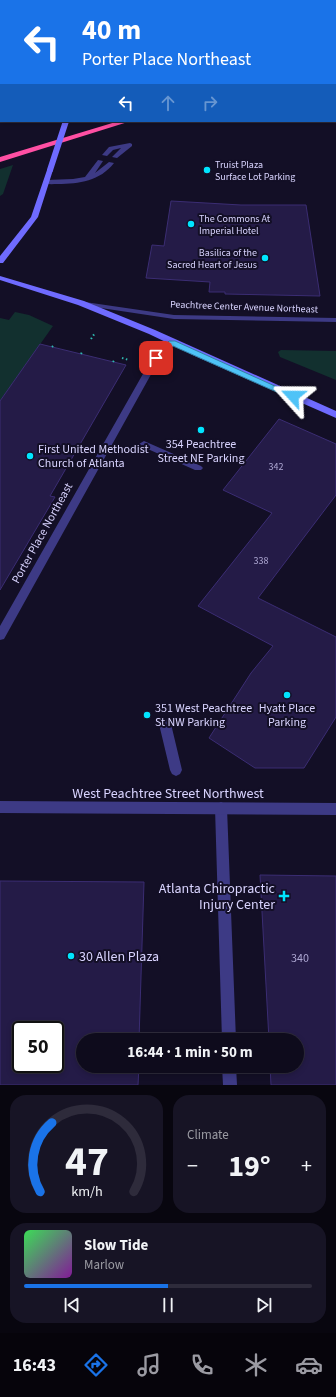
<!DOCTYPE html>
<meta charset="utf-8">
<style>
:root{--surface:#0e0b1c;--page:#171425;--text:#f1f3f6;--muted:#9b9ba3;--line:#2e2b3b;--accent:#1a73e8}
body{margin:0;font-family:"Source Sans 3",sans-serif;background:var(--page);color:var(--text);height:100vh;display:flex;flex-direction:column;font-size:15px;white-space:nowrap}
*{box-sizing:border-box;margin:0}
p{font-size:13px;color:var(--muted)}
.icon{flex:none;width:22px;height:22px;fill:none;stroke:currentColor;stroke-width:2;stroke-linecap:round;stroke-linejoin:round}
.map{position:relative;height:1085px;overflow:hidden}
.details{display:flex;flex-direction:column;gap:10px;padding:10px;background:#08060f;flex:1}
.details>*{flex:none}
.hud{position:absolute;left:0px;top:0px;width:336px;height:122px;box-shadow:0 2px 6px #0003,0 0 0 1px var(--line);background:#1a73e8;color:#fff;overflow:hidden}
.speed{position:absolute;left:12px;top:1021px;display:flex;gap:8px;font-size:20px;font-weight:700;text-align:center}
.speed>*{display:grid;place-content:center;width:52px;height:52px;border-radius:50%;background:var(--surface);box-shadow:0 2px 6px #0003,0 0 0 1px var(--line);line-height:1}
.speed .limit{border:2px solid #111;border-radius:6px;background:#fff;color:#111}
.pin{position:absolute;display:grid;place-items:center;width:34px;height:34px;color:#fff;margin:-17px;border-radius:8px;box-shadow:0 2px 6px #0006}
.me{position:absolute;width:44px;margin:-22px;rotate:294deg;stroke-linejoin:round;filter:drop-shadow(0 0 3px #0008)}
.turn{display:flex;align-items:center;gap:14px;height:84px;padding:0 16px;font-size:18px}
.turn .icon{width:52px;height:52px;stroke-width:2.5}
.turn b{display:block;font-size:28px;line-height:34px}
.lanes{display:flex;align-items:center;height:38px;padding:0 16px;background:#0003;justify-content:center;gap:20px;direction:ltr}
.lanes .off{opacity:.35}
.big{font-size:30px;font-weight:700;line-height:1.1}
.details .widget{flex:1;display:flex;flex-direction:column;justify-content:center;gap:6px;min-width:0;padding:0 14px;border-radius:16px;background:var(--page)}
.details .dial{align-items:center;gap:0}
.dial svg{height:104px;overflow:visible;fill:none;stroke:var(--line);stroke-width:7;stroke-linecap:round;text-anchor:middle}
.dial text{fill:var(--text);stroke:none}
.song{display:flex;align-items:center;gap:12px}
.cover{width:48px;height:48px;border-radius:6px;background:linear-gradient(135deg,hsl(130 70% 55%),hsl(290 70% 35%))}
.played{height:4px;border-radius:2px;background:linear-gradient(90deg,var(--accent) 50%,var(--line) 50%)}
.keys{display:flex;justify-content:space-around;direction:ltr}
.heat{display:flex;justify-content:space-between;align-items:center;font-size:22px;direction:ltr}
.details .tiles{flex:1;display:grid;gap:10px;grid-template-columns:1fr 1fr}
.widget:last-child{grid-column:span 2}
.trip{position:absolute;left:76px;top:1033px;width:228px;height:40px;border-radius:20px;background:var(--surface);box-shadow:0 2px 6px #0003,0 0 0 1px var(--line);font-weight:700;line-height:40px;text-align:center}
.tab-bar{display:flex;height:64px;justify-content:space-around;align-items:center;background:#06040b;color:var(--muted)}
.tab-bar .icon{width:28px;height:28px}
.tab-bar .on{color:var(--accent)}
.tab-bar b{font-size:18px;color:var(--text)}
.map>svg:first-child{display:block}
.green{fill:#12302f}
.building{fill:#241b47;stroke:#3b2d73;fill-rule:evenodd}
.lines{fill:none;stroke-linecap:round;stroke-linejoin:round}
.path{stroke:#2fb8b0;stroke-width:2;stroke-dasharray:1.5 2.5;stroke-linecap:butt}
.service{fill:#3d3a85;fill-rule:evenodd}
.minor{fill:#3d3a85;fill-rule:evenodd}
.tertiary{fill:#3d3a85;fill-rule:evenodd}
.secondary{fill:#6f6bff;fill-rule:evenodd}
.motorway{fill:#ff4fa3;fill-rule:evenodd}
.secondary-bridge{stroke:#6f6bff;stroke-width:6}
.route{fill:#4fc3f7;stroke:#337fa1}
.poi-dot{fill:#00e5ff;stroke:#130f26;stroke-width:1.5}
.labels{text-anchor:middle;stroke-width:4;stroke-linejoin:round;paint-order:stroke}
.far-poi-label{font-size:10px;fill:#d9d4ff;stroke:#130f26;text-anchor:start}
.far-street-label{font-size:10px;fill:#d9d4ff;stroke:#130f26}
.number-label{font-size:10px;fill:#aca6d1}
.poi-label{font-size:12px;fill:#d9d4ff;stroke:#130f26}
.street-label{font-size:12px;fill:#d9d4ff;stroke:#130f26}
.near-number-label{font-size:12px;fill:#aca6d1}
.near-street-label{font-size:14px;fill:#d9d4ff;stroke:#130f26}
.near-poi-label{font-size:14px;fill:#d9d4ff;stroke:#130f26;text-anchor:end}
</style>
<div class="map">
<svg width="336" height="1085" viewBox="0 0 336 1085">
<rect width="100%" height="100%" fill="#130f26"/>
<path class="green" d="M13,165L3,194L0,196V169Z
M15,312L29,315L53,326L0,401V318L9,320Z
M281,350L336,351V380L280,357L278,352Z"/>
<path class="building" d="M171,201L241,205H306L320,296L225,294V292H209L210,282L146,278L152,245L164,246Z
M40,344L126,365L50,496L55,497L0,590V401Z
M279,419L336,444V495L258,598L336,637V717L304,768H255L209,738L251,673L273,646L198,606L272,513L223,490Z
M260,875L336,876V1085H271L270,1066H297V1040H269Z
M0,881L144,882L139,1040H83V1066H139L138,1085H0ZM21,1030H55V1064H21Z"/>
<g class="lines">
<path class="path" d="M91,339L95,333
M52,347L54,345
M81,354L82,352
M122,358L129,360
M113,362L115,359"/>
<path class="service" d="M130,143L132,144V146L117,158L112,157L121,148L113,150L107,156L102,155L109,147Z
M98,160L103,161L95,173L109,162L114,163C100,181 79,184 58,184C52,184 47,185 43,182L46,180L73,179L85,177Z
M144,441L201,466L203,468L201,470H195L141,446L139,444Z
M165,719L169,720L171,724L182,770L180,774L176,776L172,774L170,770L159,724L161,720Z"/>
<path class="minor" d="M172,339L176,342L159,360L4,639L0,640V626L152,358L169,340Z
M221,802L225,804L227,808L236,1040H222L215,808L217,804Z
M222,1066H236L237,1085H223Z"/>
<path class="tertiary" d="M78,301L174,315L336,318V322L174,319L81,305L77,303Z
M0,801L336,803V815L0,813Z"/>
<path class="secondary" d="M104,0H110V1H104Z
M0,49H1V53H0Z
M335,49H336V53H335Z
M0,59L1,60V64L0,63Z
M50,168L53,170L38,217L3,263H0V256L31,217L47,170Z
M0,276L84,301L155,330L336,411V418L195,356L149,334L78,305L0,280Z"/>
<path class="motorway" d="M335,70H336L335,75Z
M0,71H1V75H0Z
M0,114H1V118H0Z
M119,121H131L0,162V157Z"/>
<path class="secondary-bridge" d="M50,170L66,121"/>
</g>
<path class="route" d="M169,341H175L297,396L293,399L290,398L173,346L159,360H153V357Z"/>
<g class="poi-dot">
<circle cx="207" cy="170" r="4"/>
<circle cx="191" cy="224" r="4"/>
<circle cx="265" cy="258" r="4"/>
<circle cx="201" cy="430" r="4"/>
<circle cx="30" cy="456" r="4"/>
<circle cx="287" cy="695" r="4"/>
<circle cx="147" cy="715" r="4"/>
<path d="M282 890h4v4h4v4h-4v4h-4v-4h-4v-4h4z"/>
<circle cx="71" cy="956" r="4"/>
</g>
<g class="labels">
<g class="far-poi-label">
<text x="215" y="168">Truist Plaza<tspan x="215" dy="12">Surface Lot Parking</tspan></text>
<text x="199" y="222">The Commons At<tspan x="199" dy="12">Imperial Hotel</tspan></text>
<text x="257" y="256" text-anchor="end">Basilica of the<tspan x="257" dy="12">Sacred Heart of Jesus</tspan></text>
</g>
<g class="far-street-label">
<text transform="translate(244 306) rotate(2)" y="4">Peachtree Center Avenue Northeast</text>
</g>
<g class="number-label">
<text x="276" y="470">342</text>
<text x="261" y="564">338</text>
</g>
<g class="poi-label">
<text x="201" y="448">354 Peachtree<tspan x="201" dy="14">Street NE Parking</tspan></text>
<text x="38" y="453" text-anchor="start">First United Methodist<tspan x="38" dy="14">Church of Atlanta</tspan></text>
<text x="155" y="712" text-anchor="start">351 West Peachtree<tspan x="155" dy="14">St NW Parking</tspan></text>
<text x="287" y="712">Hyatt Place<tspan x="287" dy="14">Parking</tspan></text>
</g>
<g class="street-label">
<text transform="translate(42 533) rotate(-61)" y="4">Porter Place Northeast</text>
</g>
<g class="near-number-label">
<text x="300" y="962">340</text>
</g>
<g class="near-street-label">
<text x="168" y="798">West Peachtree Street Northwest</text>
</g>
<g class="near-poi-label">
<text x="275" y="893">Atlanta Chiropractic<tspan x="275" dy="16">Injury Center</tspan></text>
<text x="79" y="961" text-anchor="start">30 Allen Plaza</text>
</g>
</g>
</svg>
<div class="speed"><div class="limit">50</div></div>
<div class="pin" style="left:156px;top:358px;background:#d93025"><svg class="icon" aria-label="arrive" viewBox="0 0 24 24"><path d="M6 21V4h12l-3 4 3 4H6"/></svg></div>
<svg class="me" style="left:293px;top:396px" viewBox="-20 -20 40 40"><path d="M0-17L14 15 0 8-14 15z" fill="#4fc3f7" stroke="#fff" stroke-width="4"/></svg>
<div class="trip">16:44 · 1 min · 50 m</div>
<div class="hud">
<div class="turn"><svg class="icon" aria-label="left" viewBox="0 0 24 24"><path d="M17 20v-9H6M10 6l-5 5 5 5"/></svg><div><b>40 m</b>Porter Place Northeast</div></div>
<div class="lanes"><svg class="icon" aria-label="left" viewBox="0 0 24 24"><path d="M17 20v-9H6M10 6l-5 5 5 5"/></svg><svg class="icon off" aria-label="ahead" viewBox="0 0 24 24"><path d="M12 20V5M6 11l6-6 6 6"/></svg><svg class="icon off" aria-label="right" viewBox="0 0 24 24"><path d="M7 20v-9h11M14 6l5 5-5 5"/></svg></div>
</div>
</div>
<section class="details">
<div class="tiles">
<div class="widget dial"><svg viewBox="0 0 100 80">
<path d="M14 69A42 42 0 1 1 86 69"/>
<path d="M14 69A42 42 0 0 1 23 16" stroke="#1a73e8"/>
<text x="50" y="56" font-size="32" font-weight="700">47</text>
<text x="50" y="72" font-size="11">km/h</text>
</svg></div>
<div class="widget"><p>Climate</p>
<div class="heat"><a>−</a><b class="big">19°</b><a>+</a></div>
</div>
<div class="widget">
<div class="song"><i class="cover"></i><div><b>Slow Tide</b><p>Marlow</p></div></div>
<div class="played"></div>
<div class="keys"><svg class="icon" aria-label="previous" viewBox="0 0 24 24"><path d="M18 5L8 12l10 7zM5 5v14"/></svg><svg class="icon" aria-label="pause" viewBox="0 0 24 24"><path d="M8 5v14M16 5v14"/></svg><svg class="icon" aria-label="next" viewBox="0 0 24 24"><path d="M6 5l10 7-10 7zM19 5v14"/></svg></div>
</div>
</div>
</section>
<nav class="tab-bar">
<b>16:43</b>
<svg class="icon on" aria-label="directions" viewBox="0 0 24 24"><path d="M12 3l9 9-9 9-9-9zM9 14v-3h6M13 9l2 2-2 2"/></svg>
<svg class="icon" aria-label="music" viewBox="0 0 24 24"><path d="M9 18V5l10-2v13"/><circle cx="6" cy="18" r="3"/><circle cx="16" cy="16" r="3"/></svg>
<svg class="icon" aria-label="phone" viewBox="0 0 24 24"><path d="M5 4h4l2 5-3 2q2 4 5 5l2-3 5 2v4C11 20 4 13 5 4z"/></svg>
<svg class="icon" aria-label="climate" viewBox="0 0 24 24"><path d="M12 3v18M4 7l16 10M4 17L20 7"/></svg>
<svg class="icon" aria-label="car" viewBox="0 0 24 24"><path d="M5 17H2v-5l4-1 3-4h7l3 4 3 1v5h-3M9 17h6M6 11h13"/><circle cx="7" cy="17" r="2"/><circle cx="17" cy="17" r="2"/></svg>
</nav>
